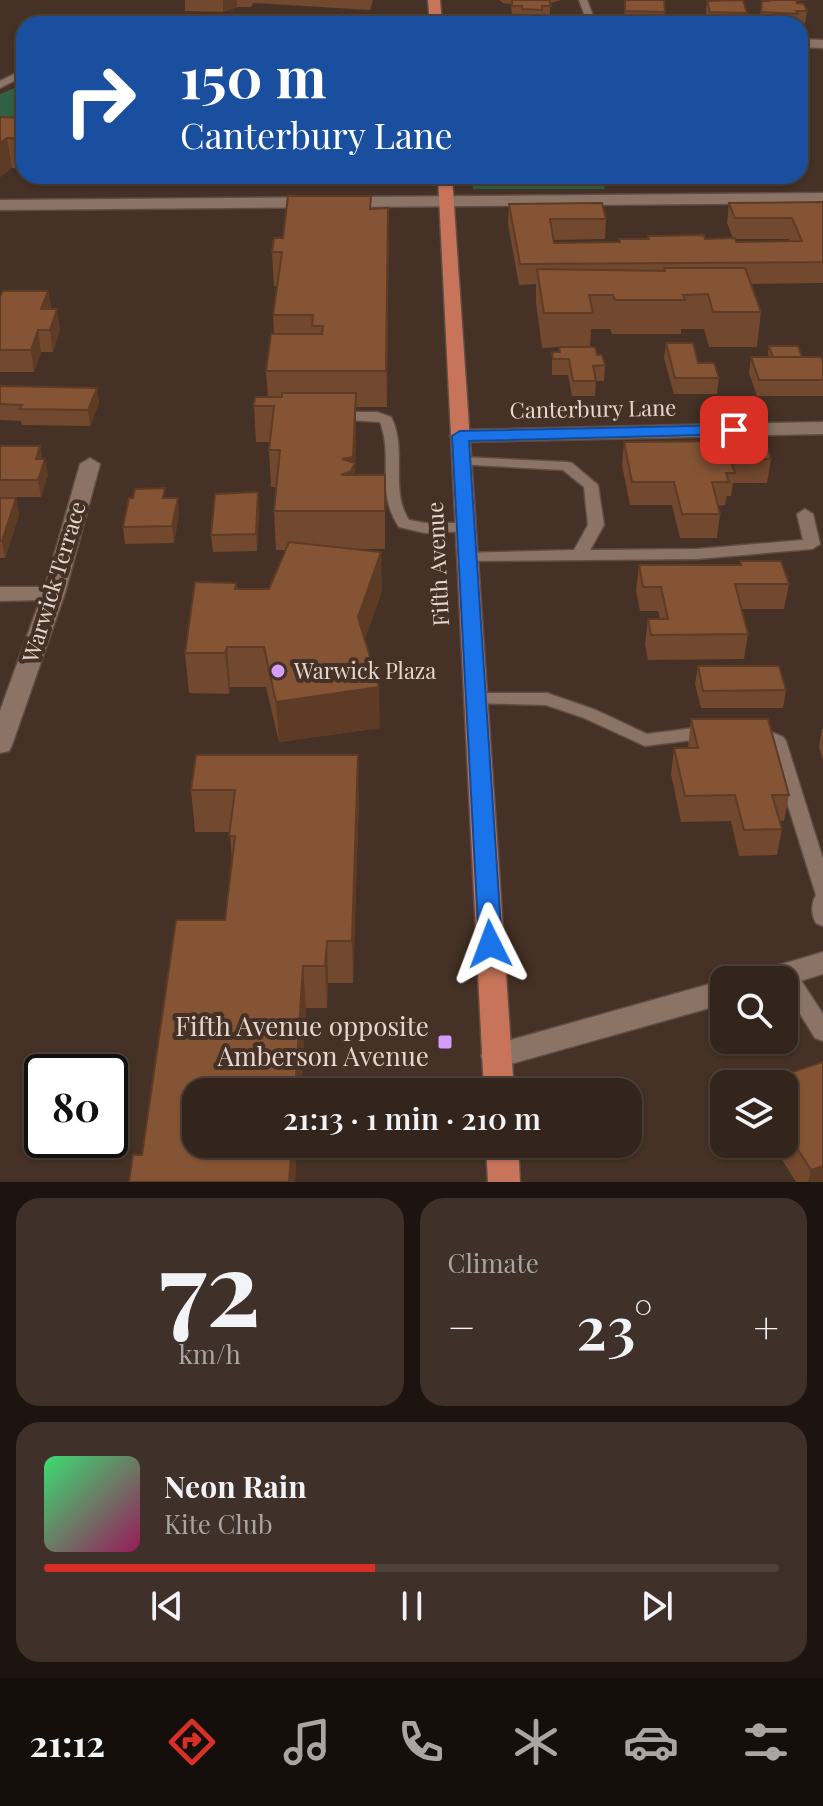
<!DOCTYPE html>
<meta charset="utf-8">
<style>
:root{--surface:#34251c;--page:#3f3129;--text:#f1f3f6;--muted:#a9a5a3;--line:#4e423b;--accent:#d93025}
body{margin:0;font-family:"Playfair Display",serif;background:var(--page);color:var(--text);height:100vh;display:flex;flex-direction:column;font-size:30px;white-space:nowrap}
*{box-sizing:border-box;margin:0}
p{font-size:26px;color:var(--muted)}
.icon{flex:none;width:44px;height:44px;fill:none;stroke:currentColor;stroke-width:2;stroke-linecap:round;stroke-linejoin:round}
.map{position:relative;height:1182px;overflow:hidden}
.sheet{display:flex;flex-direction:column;gap:16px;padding:16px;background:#1d140f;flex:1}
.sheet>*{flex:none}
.banner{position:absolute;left:16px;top:16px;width:792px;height:168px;border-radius:24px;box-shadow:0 2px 6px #0004,0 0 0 2px var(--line);background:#1a4fa0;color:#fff;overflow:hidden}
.tools{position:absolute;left:710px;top:966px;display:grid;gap:16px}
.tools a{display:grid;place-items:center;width:88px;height:88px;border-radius:16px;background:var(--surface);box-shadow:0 2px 6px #0004,0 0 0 2px var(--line);font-size:40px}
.speed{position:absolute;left:24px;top:1054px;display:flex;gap:16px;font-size:40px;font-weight:700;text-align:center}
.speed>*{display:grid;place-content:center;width:104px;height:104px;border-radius:50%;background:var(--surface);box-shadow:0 2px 6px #0004,0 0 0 2px var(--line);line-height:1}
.speed .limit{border:4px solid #111;border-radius:12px;background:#fff;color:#111}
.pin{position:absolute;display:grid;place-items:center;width:68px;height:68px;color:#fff;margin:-34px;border-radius:16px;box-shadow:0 4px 12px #0006}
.me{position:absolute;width:88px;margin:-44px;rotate:357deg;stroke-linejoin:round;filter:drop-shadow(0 0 6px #0008)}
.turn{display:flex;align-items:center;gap:28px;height:168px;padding:0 32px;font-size:36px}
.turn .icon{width:104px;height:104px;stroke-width:2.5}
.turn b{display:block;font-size:56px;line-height:68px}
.big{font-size:60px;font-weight:600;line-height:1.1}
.sheet .tile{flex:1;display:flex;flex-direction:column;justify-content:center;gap:12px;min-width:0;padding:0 28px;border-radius:24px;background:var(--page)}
.sheet .dial{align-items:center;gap:0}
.dial b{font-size:104px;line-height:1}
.song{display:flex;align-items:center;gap:24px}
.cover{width:96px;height:96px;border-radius:12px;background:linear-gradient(135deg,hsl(140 70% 55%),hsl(330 70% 35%))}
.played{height:8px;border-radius:4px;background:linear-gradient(90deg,var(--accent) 45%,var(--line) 45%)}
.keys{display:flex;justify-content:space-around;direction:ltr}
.heat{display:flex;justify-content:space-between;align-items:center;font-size:44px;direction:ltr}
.sheet .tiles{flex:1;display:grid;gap:16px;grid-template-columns:1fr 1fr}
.tile:last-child{grid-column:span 2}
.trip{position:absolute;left:182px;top:1078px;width:460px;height:80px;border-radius:24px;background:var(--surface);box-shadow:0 2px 6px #0004,0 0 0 2px var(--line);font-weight:600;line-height:80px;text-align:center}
.tab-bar{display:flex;height:128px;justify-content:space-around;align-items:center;background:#150f0b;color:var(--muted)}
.tab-bar .icon{width:56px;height:56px}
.tab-bar .selected{color:var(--accent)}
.tab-bar b{font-size:36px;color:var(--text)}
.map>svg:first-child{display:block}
.green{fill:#306144}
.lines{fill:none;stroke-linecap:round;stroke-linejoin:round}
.service-casing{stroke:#5f4d44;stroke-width:3}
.minor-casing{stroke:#5f4d44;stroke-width:3}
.secondary-casing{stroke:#5f4d44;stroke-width:3}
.trunk-casing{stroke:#5f4d44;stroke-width:3}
.service{fill:#8b7365;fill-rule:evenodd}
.minor{fill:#8b7365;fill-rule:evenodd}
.secondary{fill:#8b7365;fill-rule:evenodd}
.trunk{fill:#c8745a;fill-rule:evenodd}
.wall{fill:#72482e;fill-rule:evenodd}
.shaded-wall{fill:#5d3b25}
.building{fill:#855435;stroke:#5d3b25;stroke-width:2}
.route{fill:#1a73e8;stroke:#114b97;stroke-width:2}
.poi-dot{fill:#d49cfc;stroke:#453125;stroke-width:3}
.labels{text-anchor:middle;stroke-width:8;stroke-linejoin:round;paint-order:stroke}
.street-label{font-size:22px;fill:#e5d7d0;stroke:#453125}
.poi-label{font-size:22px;fill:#e5d7d0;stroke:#453125;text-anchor:start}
.near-poi-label{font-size:26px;fill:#e5d7d0;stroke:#453125;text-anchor:end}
</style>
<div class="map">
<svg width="823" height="1182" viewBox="0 0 823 1182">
<rect width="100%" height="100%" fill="#453125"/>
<path class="green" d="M24,84V130L0,129V94Z
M472,176H602L605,189H473Z"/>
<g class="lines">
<g class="service-casing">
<path id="service" d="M579,0H587L596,24H588Z
M24,69V76L0,88V81Z
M335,412H377L391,417C408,449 389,490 409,520L425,523H466L471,525L474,528L471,531L425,533L399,527C375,492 394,459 380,422L330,419L328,416Z
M462,457L567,462L572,463L598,485L604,525L590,550L697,549L803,540L797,514L805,509L813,514L820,544L812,549L697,559L468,561L463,559L460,556L463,553L574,550L588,525L584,487L563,470L457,464L455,461L457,458Z
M476,693H547L596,710L647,734L709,726L715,728L718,732L715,736L709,738L645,746L584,718L546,705L470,703L467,699Z
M755,725L783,737L786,741L823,859V926L816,923C811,915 811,903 816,895L769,745L749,735L746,731L749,727Z
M786,966L793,968L823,1014V1041L815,1038L784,988V980H779L776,974L779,968Z"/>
</g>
<g class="minor-casing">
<path id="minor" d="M800,39L823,40V48L800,47Z
M823,422V434L460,442L450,436L460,430Z
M90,458L100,464L65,593L12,745L9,751L0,753V711L40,600L0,601V587H45L80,464Z
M823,952V974L784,986V980H751L755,972Z
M724,980V1004L496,1068L485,1065L481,1056L485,1047L496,1044Z"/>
</g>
<g class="secondary-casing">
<path id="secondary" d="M823,193V203L0,210V200Z"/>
</g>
<g class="trunk-casing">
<path id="trunk" d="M428,0H440L442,24H430Z
M438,176H452L514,1092H484Z
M486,1144H518L520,1182H488Z"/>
</g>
<use href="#service" class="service"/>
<use href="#minor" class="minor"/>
<use href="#secondary" class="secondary"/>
<use href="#trunk" class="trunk"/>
</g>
<path class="wall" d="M185,0H373L370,10L253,3L251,7H237L223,12L185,11Z
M499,0H561L550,3V17H542V21H522V17H512L511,4L503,3Z
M625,0L665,12L664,24L624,22Z
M768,0H807L796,1L797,3L807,11L805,23L796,22V24L760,23L762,1H768Z
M707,1L747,13L746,24L708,23L706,12Z
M0,117L24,118V174L23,169L12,168L0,177Z
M201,176H335V179Z
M371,196V209L388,208L387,407H356L355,475H385V549H354L382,591L365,639L380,728L279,742L266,687H230L229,694L189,693L185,653L236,583L237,589H269L286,550H276L274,511L276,487H271L269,450L270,442H256L254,406L268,397L266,371L274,334L273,315L277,286H274L272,252L283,238Z
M823,202V283L751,284L761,312L757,347H709L704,329H681V334H612L610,329H591L590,347L605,365L604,381H596L595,396H572L568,375H552V352H559V347L542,348L536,303V284L519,285L508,224L509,204L606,219L605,239L553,240L554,243L619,242V239H648V236L705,239L733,238L727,223L729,203ZM735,239H789L790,241L736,242Z
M48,291L51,309L60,330L53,352H41L34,372H0V297Z
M666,343L698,363L719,378L717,394H674L664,358Z
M769,346L823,362V396H757L749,373L751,357H769L768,354Z
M0,386L97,388L99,403L90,426L22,425L21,421L0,420Z
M624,442L771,459L767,483H733L731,496H727L725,505L718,506L720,514L717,538H680L672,505H630L622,465Z
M0,446H40L42,459L48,475L41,497H0Z
M0,498H16L19,515L5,558H0Z
M166,498L179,514L174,543L125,544L123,527Z
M259,509L257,551L213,552L211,535Z
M740,561L789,584L784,609H741L748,634L744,659L648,660L645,644L648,619H660L658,611H640L636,590L639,565H740Z
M698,666L786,690L783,708H701L695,684Z
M691,719L789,795L784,821H779L782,829L777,855L739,856L731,821L681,822L671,774L674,748H688Z
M822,729H823V761L819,747Z
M196,755L359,796L353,983H328L327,1008H306L301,1092H196V1144H297L295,1182H129L142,1155L225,920L232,862L230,832H195L191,790Z
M823,1062V1182H796L779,1155L761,1153L755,1144H784V1084H770L771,1079Z"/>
<path class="shaded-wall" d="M223,0H237V7L223,12Z
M7,138L12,168L0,177V143Z
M388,208L389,241L387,407L386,371Z
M48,291L51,312L41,309Z
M57,309L60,330L53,352L50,330Z
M38,330L41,352L34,372L31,350Z
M97,388L99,403L90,426L88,410Z
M356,393V429L355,464L356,501L342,475V459Z
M40,446L43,462L36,459Z
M45,459L48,475L41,497L38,480Z
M258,492L259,509L257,551L256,534Z
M16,498L19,515L5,558L2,541Z
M178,498L179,514L174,543L172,526Z
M381,552L382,591L359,656L358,617Z
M227,647L230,687L229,694L225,653Z
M379,687L380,728L279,742L276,702Z
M358,755L359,796L353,983L352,941Z
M327,941L328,983L327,1008L325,966Z
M303,966L306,1008L301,1092H295Z
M292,1144H297L295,1182H289Z
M823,1166V1182H808L811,1170Z"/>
<path class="building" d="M512,0H549L551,6H542V10L522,9V6H512Z
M625,0H664L665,12L625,11Z
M743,0L747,13L710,12L707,1Z
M770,0H796L797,3L804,4L807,11H796L798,14L761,12L762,1H770Z
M180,20L201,21L199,24H178Z
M0,117L24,118V145H20L23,139L7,138L0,143Z
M288,196H371L370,209L388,208L386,371H266L271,334H322L323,326H312L313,315H273L282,252H272L274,238H283Z
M823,202V262L520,264L509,204L602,203L606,219H550L554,243L620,242L619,239H649L648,236L704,235L705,239L735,238L736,242L802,241L792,218H735L729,203Z
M664,268H745L761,312H713L708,294L683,295L685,300H615L613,295H589L593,313H544L537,269L665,271Z
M3,291H48L41,309H57L50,330H38L31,350H0V297Z
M666,343H693L698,363H714L719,378H675Z
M769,346H798L802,357H773Z
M559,347H595L597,355H602L605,365L593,366L596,381H573L569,359H553L552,352H560Z
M751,357H821L823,362V380H759Z
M0,386L97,388L88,410L20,409L22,405L0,404Z
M282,393H356L353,457L342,459L355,463L351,471L341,475H385V511H274L280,450H269L274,406H254L255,397H282Z
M765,441L771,459H730L735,473H726L729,482H712L720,514H682L674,482H632L624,442Z
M0,446H40L36,459H45L38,480H0Z
M165,488L163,498H178L172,526L123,527L129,498H133L135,489Z
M258,492L256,534L211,535L215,494Z
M0,498H16L2,541H0Z
M289,542L381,552L358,617L379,687L276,702L264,647H227L225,653H185L195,582L236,583L235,589H269Z
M740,561H781L789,584H735L748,634L651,635L648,619H668L661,587H643L639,565H741Z
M698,666H779L786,690L703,691Z
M691,719H768L789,795H772L782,829L744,830L735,795L685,796L674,748H698Z
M196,755H358L352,941H327L325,966H303L295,1092H196V1144H292L289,1182H129L133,1155H142L176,920H225L235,836H229L235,790H191Z
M823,1062V1166L811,1170L785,1129H784V1084H774L771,1079Z"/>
<path class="route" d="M734,425L742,430L739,434L469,441L502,944L499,951L490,953L482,951L479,944L452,436L460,431Z"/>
<g class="poi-dot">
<circle cx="278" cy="671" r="8"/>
<rect x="437" y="1034" width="16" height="16" rx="4"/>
</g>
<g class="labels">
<g class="street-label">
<text transform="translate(593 409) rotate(-1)" y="8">Canterbury Lane</text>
<text transform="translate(438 564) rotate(-93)" y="8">Fifth Avenue</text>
<text transform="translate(54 582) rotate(-73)" y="8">Warwick Terrace</text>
</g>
<g class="poi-label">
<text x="294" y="679">Warwick Plaza</text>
</g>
<g class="near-poi-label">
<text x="429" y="1036">Fifth Avenue opposite<tspan x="429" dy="30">Amberson Avenue</tspan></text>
</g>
</g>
</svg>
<div class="tools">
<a><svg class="icon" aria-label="search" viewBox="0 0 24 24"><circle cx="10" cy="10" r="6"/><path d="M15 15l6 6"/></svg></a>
<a><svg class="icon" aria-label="layers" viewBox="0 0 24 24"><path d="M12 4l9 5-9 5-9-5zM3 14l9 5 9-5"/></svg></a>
</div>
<div class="speed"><div class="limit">80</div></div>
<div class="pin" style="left:734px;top:430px;background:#d93025"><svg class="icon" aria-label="arrive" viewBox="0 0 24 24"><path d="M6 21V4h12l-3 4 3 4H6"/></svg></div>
<svg class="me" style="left:490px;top:944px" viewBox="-20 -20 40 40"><path d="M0-17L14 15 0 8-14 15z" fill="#1a73e8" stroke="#fff" stroke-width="4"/></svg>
<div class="trip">21:13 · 1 min · 210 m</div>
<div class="banner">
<div class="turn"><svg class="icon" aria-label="right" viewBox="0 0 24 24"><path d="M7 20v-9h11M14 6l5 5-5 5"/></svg><div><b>150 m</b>Canterbury Lane</div></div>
</div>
</div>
<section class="sheet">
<div class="tiles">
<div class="tile dial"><b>72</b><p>km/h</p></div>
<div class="tile"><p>Climate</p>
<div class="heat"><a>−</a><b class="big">23°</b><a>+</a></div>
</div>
<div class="tile">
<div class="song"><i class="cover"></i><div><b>Neon Rain</b><p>Kite Club</p></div></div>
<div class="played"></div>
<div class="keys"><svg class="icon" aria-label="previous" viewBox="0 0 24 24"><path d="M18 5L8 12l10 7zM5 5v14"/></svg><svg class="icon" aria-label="pause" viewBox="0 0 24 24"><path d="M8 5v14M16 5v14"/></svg><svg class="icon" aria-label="next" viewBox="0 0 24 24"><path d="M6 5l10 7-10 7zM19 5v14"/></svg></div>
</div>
</div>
</section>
<nav class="tab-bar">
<b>21:12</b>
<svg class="icon selected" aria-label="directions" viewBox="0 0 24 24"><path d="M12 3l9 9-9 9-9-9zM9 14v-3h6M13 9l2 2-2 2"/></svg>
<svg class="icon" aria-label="music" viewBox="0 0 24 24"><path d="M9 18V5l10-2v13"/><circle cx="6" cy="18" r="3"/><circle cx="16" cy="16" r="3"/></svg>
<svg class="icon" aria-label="phone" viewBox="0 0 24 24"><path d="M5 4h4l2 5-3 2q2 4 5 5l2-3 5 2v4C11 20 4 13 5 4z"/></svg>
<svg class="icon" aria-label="climate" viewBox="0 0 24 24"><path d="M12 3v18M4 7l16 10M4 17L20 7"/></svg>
<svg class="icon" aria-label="car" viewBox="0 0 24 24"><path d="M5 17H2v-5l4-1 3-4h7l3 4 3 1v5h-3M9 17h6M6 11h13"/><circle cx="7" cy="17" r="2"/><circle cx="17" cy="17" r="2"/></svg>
<svg class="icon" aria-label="filters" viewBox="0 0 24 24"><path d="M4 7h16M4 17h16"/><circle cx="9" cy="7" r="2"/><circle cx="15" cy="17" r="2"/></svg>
</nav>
